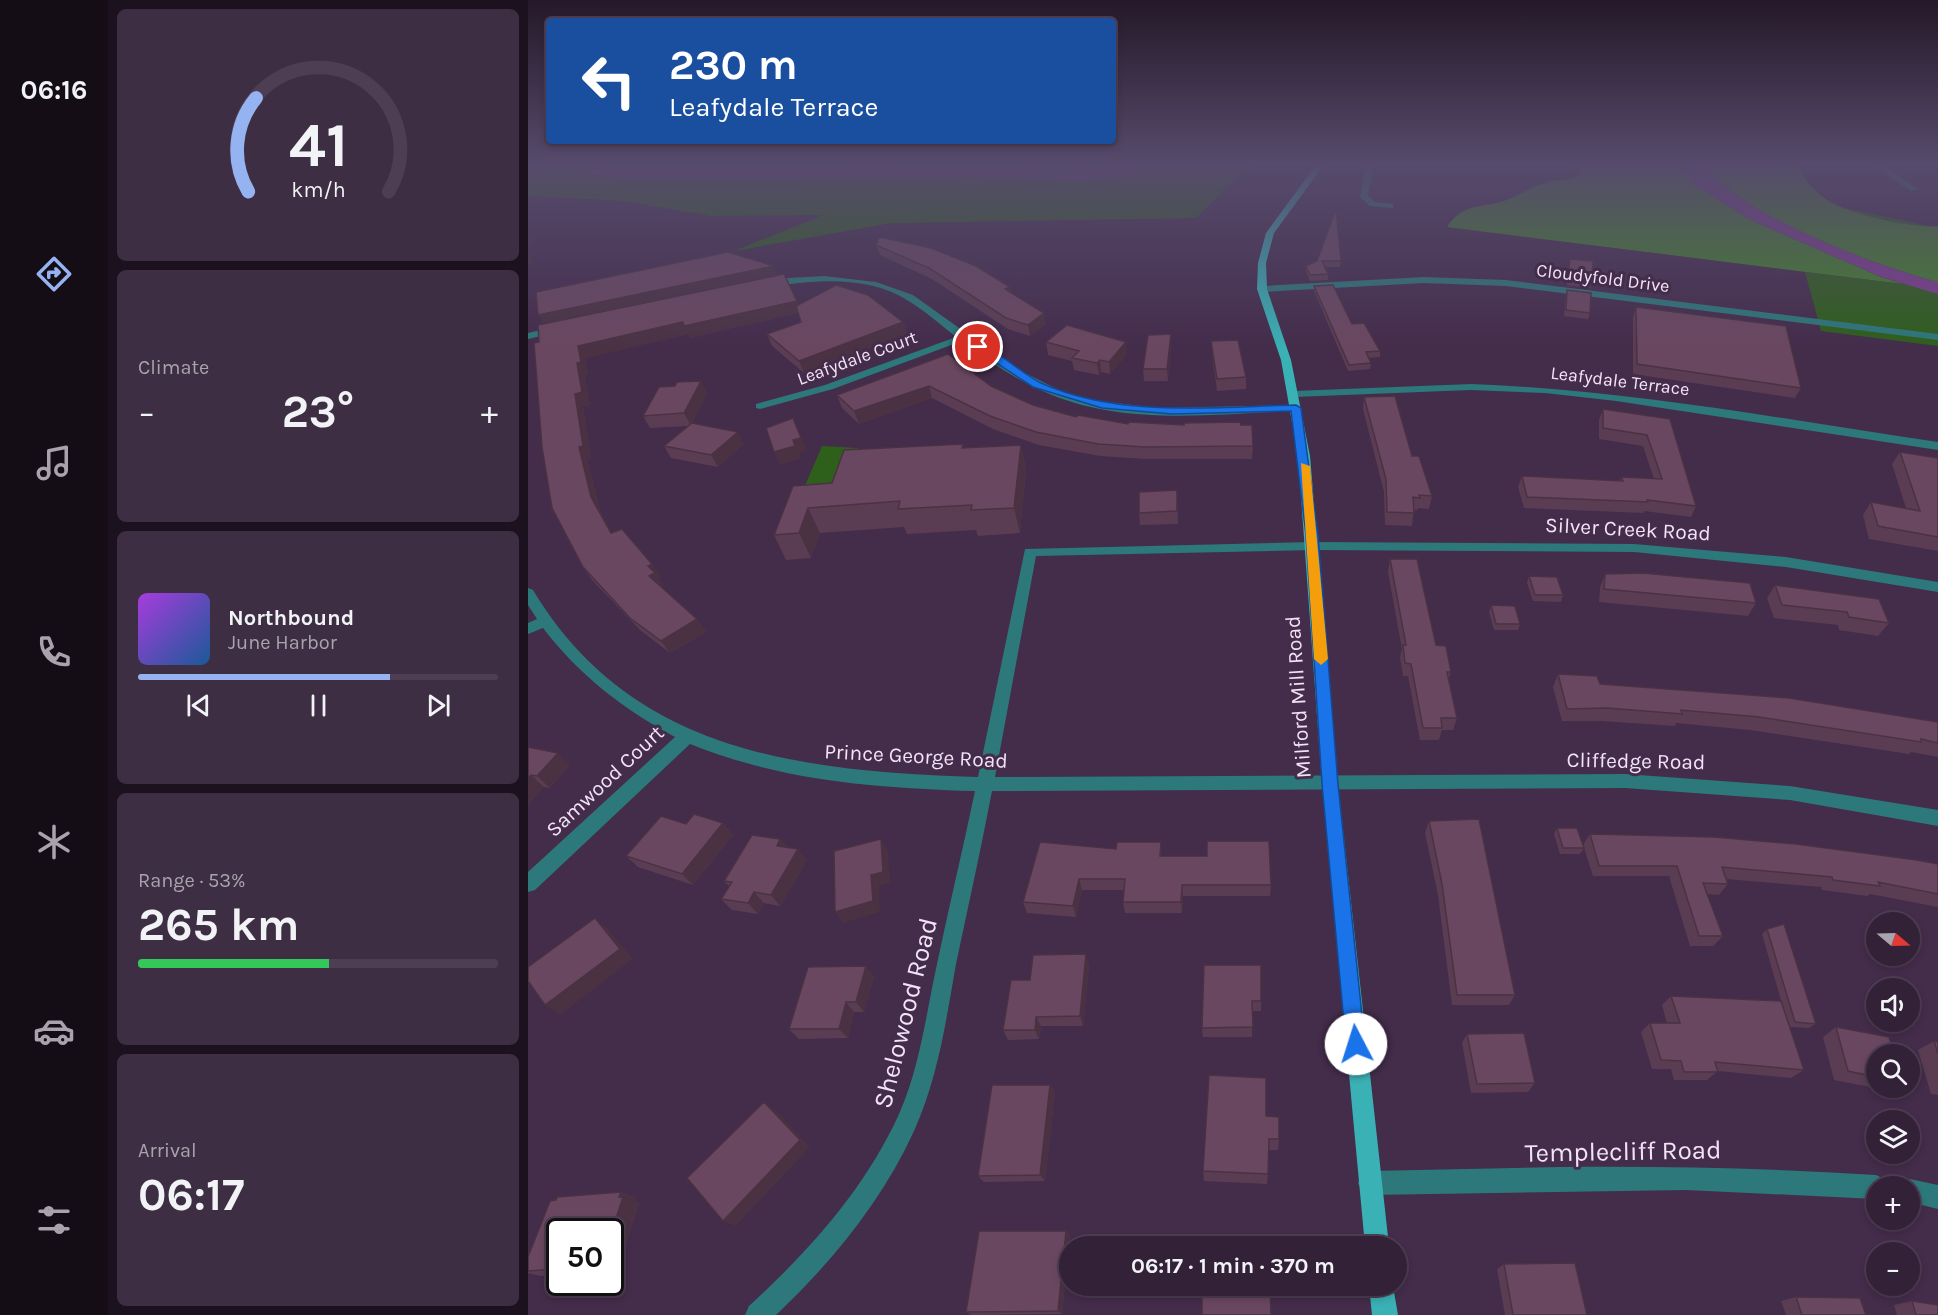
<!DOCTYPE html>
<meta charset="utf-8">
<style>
:root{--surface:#332138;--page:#3e2e43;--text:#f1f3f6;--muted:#a9a3ae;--line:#4e3e53;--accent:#95b2f1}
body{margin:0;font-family:Karla,sans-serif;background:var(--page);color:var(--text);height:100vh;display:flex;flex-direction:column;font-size:22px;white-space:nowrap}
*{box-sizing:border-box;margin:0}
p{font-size:20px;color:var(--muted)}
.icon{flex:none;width:33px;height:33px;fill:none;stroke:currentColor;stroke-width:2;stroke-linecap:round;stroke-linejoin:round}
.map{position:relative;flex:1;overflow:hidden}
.side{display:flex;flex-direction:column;gap:9px;padding:9px;background:#1c121f;width:420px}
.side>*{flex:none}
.top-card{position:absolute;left:18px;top:18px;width:570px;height:126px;border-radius:6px;box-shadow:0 3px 9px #0003,0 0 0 2px var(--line);background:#1a4fa0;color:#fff;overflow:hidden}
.needle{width:39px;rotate:109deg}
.tools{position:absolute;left:1338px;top:912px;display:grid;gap:12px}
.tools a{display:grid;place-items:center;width:54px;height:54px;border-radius:50%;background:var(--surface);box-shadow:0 3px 9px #0003,0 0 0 2px var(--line);font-size:30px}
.speed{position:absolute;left:18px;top:1218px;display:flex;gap:12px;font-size:30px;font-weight:700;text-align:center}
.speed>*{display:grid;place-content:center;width:78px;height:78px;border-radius:50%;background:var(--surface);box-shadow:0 3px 9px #0003,0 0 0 2px var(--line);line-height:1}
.speed .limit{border:3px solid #111;border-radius:9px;background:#fff;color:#111}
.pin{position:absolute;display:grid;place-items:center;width:51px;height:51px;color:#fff;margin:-26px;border:3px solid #fff;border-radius:50%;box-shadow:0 2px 6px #0007}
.me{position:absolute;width:66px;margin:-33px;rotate:355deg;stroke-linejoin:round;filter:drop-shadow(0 0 4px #0008)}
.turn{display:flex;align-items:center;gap:21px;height:126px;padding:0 24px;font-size:27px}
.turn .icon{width:78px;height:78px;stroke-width:2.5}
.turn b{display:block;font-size:42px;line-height:51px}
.big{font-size:45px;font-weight:700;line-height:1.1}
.side .widget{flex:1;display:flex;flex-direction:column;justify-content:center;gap:9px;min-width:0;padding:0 21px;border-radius:9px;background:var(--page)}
.side .dial{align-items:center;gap:0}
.dial svg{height:156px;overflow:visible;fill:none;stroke:var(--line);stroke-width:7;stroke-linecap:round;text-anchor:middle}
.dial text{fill:var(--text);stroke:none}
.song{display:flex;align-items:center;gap:18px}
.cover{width:72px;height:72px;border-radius:9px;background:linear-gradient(135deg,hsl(280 70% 55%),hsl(210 70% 35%))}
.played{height:6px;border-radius:3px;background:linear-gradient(90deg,var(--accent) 70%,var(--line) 70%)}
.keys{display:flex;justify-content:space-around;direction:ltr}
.heat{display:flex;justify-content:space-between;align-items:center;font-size:33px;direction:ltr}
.charge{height:9px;border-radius:4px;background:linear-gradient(90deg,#34c759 53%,var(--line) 0)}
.trip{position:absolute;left:531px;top:1236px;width:348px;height:60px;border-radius:30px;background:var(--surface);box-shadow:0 3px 9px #0003,0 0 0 2px var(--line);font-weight:700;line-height:60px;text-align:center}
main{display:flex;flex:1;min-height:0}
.menu{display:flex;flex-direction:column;width:108px;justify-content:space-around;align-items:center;background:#140d16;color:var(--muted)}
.menu .icon{width:42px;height:42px}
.menu .selected{color:var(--accent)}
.menu b{font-size:27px;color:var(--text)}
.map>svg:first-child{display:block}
.green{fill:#2e5f1b}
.forest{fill:#428428}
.water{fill:#7e3e90}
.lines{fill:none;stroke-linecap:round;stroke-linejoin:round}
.path{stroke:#796480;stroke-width:2;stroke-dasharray:3 1.5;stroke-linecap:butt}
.minor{fill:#2d787a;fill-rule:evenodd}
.major{fill:#3ab1b5;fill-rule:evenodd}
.wall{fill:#5b3d53}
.shaded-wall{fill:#4a3243}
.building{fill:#6a4760;stroke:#4a3243;stroke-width:1.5}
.route{fill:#1a73e8;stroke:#114b97;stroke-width:1.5}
.slow{fill:#f59e0b}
.labels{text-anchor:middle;stroke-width:6;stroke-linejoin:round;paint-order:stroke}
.far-street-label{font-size:18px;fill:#f2e3f7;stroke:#442c4b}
.street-label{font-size:21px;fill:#f2e3f7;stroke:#442c4b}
.near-street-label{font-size:26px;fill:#f2e3f7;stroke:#442c4b}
</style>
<main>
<nav class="menu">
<b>06:16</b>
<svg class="icon selected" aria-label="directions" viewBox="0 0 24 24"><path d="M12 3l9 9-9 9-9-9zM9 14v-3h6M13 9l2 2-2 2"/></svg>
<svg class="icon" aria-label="music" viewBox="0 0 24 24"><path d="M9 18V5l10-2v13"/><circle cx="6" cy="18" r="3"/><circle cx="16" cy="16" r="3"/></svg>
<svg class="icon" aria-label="phone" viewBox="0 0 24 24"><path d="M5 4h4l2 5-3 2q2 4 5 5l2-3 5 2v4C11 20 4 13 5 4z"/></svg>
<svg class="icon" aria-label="climate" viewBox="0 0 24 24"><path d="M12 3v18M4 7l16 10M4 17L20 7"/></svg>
<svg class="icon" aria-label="car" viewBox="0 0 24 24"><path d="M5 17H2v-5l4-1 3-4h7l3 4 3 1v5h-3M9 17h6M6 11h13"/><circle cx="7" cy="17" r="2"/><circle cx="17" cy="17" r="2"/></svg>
<svg class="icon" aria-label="filters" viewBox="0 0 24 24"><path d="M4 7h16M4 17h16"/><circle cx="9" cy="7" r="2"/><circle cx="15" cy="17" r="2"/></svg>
</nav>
<section class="side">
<div class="widget dial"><svg viewBox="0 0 100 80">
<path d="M14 69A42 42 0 1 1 86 69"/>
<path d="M14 69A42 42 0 0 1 18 21" stroke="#95b2f1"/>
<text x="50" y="56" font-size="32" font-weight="700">41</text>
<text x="50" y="72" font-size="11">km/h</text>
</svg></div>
<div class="widget"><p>Climate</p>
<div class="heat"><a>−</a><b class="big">23°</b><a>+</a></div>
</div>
<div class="widget">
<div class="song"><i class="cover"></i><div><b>Northbound</b><p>June Harbor</p></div></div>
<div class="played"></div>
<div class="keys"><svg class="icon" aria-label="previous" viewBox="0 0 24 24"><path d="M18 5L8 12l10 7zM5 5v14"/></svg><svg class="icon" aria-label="pause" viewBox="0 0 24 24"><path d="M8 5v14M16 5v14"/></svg><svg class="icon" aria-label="next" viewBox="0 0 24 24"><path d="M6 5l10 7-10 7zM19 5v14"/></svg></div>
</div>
<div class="widget"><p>Range · 53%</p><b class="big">265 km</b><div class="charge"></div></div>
<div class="widget"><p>Arrival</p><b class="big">06:17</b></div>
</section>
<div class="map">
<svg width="1410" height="1315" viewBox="0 0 1410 1315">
<rect width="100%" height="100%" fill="#442c4b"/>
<path class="green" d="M0,166H721L668,218L363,223L206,251L295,215L183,216L95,201L0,196Z
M1167,166H1257L1284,201L1410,228V346L1293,331L1277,272L1399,287L1254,228Z
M294,446L330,448L313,494L270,502Z"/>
<path class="forest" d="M1041,166H1152L1168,186L1223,220L1353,277L1375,284L919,227C936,201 956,209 981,199C994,194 1006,185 1020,182C1032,179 1041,180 1052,175L1051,169Z
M1178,166H1271C1274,179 1290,194 1301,201C1321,214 1386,229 1410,226V282C1351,267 1212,215 1178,166Z"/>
<path class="water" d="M20,166L361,170L456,167L537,172L588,166H624L590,177L549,180L454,177L100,179Z
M1152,166H1178C1212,215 1351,267 1410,282V294L1353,277L1223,220L1168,186Z"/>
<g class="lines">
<path class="path" d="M522,166H557"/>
<path class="minor" d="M838,166H845L840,196L847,202L865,204V208L842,206L832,197Z
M1346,166H1355L1390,189L1383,191Z
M296,276L348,282L385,295L487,368L533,391L563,400L630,408L768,405L774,408L768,411C688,414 600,426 524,395C491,382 462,362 434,341L305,389L232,409L228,408V404L297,385L428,337C412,324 396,310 379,300C339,275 286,280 242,287L237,284L260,278Z
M896,277L978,280L1410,334V340L978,286L896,283L734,292L729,289L734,286Z
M30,326L35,329L34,331L0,339V333Z
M943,384C1100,390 1255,419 1410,442V450L1088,401L1017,393L943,390L766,397L761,394L766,391Z
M785,542L1106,544L1258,557L1410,582V592L1258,567L1106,552L785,550L508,556L467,777L1097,774L1262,786L1410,810V826L1262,800L1097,788L464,791C453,849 440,907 428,964C418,1021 410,1078 386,1131C354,1201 304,1262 248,1315H217L221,1306C281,1251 337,1189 371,1114C392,1067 398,1014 409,964C421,906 435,849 447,791C349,788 254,781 162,744L7,890L0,892V872L147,737C96,710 50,674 15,628L0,634V623L9,619L0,605V588L5,590C104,755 276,771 450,777L497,549Z
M1032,1167C1137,1166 1242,1168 1348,1175L1356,1179L1359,1186H1348V1199L1158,1190L842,1195L834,1191L830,1183L834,1175L842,1171Z
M1382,1179L1410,1185V1209L1382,1202V1186H1372L1374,1183Z"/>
<path class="major" d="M787,166H795L746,233L738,263L739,289L763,360L782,456L810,784L861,1246H837L794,784L770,456L753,360L729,289L730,263L738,233Z
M841,1286H865L870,1315H844Z"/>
</g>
<path class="wall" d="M348,245L484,293L518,324L502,336L480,329L404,279L352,255Z
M1042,259L1064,282L1062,288L1039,285L1041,264Z
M789,261H813L812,267H796L800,274V280L782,281L778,271V266Z
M250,275L269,301L271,305L375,322L379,334L276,373L244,346L239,334L273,322L270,313L162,338L160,334L57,358L60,374L56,375L62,405L55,406L63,459H59L72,510L84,533L133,577L130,578L135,586L133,587L169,619L178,632L142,653L112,630L64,580L55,567L6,343Z
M786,286L824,324L852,351V357L840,358L843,363L842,369L820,371L786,291Z
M1039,290L1062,313L1060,319L1036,316L1038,296Z
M1108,307L1273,388L1267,398L1105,374V317Z
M643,334V346L640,381H616L615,369Z
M683,341L718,377V389L689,391L684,353Z
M518,342L599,354L582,374L573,372L571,375L546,370L544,361L520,355Z
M420,354L463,386L505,405L548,417L600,424L713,425L725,446L724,459H618L572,456L511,445L465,429L404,398L331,424L314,408L309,395Z
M179,393L164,423L216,444L190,467L143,458L136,446L161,426L122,428L115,416Z
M836,397L884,456L904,496L901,509L890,508L889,510H886L884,526L857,525L856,492L835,409Z
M1075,409L1142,419L1168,506L1163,517L1116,511L1115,513L996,508L990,487L994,476L1092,481L1093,477L1126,479L1115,446L1071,439V420Z
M493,445L498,470L492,533L450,536L448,530L379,534L376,527L292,533L283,558L258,560L246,535L304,483L436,448Z
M1372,452L1410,458V551L1341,539L1335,515L1343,502L1378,508L1364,464Z
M649,490L650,524L612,525L611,513Z
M862,559L923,672L921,679L929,718L925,730H914L911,740H892L880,676H875L872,657L874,649L860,572Z
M1077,574L1228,603L1220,616L1071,602L1072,587Z
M1001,576L1035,595L1033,602L1005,601L999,583Z
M1247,585L1361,623L1350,636L1311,630L1310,625L1246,618L1239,598Z
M963,605L992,624L990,630H966L961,612Z
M1030,674L1072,684L1410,722V757L1383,752L1381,754L1222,730L1148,723L1147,726L1073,721H1034L1025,687Z
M0,747L42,765L22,788L16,787L0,805Z
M901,821L987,995L981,1005H924L910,895L897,833Z
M195,823L205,835L165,885L110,867L98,856L158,824Z
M1029,828L1056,848L1052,854H1032L1026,834Z
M1062,834L1410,864V907L1342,894L1339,896L1294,890L1293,887L1198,879L1200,884L1191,895L1179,894L1195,936L1185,946H1162L1141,876H1065L1055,845Z
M252,839L259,847L279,860L252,906L236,903L230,914L204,910L193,899L201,886L196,881Z
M633,842L634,856L743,885L742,896H655L654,913H597L595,902L596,890H554L548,917L499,913L495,902L588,849Z
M1239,929L1288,1024L1281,1028L1261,1027L1276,1070L1263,1078L1190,1071L1179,1080H1146L1143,1069H1124L1113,1032L1122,1023H1139L1134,1005L1143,996L1256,1011L1234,934Z
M561,965L555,1026H513L511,1039L480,1040L475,1030L502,980Z
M676,965L733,1001V1011H724V1037H675L674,1028Z
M346,976L336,1012H326L320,1038L271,1039L261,1029Z
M1308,1027L1348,1054V1088H1364L1358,1090L1306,1080L1295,1037Z
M939,1034L1007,1083L1000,1092L943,1093L934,1043Z
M1406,1041L1410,1042V1095L1403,1094L1390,1050Z
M522,1085L527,1093L517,1181L456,1182L450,1176Z
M738,1116L751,1139L750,1150H741L740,1174L739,1184L676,1181L675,1171Z
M93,1192L108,1198L107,1202L111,1203L85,1287L39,1291L21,1287L25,1275L13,1276L0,1273V1257Z
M538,1231L542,1236L534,1314L444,1315L438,1312Z
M976,1264L1059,1315H977L969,1269Z
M742,1286L674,1293H668L666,1287Z
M1268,1297L1338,1315H1258L1253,1301Z
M1384,1301L1410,1315H1369L1366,1305Z"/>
<path class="shaded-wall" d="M0,235L5,245L0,247Z
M0,252L6,263L0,265Z
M246,266L251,277L17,327L10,315Z
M482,287L485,297L477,289Z
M269,301L274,312L162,338L160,334L57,358L60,374L56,375L62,405L55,406L63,459H59L72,510L91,546L83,533L63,497L51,447L47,394L50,346L155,322Z
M516,313L518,324L502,336L500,325Z
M375,322L379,334L276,373L271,361Z
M643,334V346L640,381L639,369Z
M598,342L599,354L582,374L581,362Z
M572,360L573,372L571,375L569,363Z
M173,381L179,393L163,426L156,413Z
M401,386L404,398L331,424L326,411Z
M265,418L279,450L271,453L273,459L252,465L246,452L265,440Z
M210,432L216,444L190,467L183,455Z
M493,445L498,470L492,533L486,508Z
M280,508L292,533L283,558L271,533Z
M124,564L133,577L130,578L135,586L129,589L121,576L120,566Z
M169,619L178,632L142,653L133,641Z
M30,753L42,765L22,788L9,776Z
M3,775L16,787L0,805V778Z
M195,823L205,835L165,885L154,874Z
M252,839L261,850L249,846Z
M353,839L360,851L362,883L351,886L352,912L315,923L307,912L343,875Z
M633,842L634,854L633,868L632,856Z
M270,849L279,860L252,906L243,895Z
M551,879L554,890L548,917L545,906Z
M654,885L655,896L654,913L653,902Z
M226,892L236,903L230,914L220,903Z
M67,918L80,929L105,959L32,1015L17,1005Z
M558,954L561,965L555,1026L552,1016Z
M338,966L346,976L336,1012L328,1002Z
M318,1002L326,1012L320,1038L311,1029Z
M508,1017L513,1026L511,1039L507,1030Z
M522,1085L527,1093L517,1181L512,1175Z
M236,1102L247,1110L282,1147L208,1226L195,1221Z
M93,1192L108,1198L107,1202L111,1203L85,1287L68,1282H82V1237Z
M538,1231L542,1236L534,1314L530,1311Z"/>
<path class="building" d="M808,209L813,261H794L800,274L782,275L778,266L789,261Z
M351,237L403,248L448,266L482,287L477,289L516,313L500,325L478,318L401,268L348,245Z
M200,252L246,266L10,315L8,292Z
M1042,259L1065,261L1064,282L1040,280Z
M256,274L269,301L156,326L155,322L50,346L53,362L49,363L54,392L47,394L55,446L51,447L63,497L83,533L94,529L124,564L120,566L127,573L121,576L169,619L133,641L102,618L55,567L24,508L14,447L6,343L11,342L10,325Z
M308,285L340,295L375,322L271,361L239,334L273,322L268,306Z
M805,285L824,324L836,323L852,351L838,352L843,363L821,365L786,286Z
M1039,290L1063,293L1062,313L1038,310Z
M1108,307L1258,326L1273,388L1109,364Z
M539,325L598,342L581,362L572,360L569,363L544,358L551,351L518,342Z
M643,334L639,369H615L620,335Z
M710,340L718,377L689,379L683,341Z
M420,354L463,386L505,405L548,417L550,415L600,424L601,422L656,425V423L712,422L713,425H724L725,446L617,447L570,444L508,432L462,416L401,386L326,411L309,395Z
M173,381L156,413L115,416L131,387L147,386L149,382Z
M867,396L884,456H891L904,496L891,495L892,498L885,497L886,513L859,512L858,479L836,397Z
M1075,409L1142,419L1168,506L1119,500L1120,502L999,497L994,476L1095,481L1093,477L1134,479L1119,435L1075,428Z
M265,418L273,438L265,440L267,446L246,452L238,428Z
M164,423L210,432L183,455L136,446Z
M435,444L434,448L493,445L486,508L443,510L444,505L370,509L372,501L280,508L271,533L246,535L265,486L304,483L316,450Z
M1372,452L1410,458V537L1350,526L1343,502L1392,511Z
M649,490V511L611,513V492Z
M862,559H889L908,645L918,646L923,672H919L929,718H913L914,728H895L883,664L877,663L875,645H878Z
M1115,573L1222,583L1228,603L1076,589L1077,574Z
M1001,576L1029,577L1035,595H1007Z
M1247,585L1351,599L1361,623L1321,617L1319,612L1254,605Z
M963,605L987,606L992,624H968Z
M1030,674L1069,676L1072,684L1261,698L1410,722V743L1393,739V742L1231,717L1153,710L1154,714L1079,708L1039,709Z
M0,747L30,753L9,776L3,775L0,778Z
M166,814L195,823L154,874L98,856L133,816L158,824Z
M951,819L987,995H929L914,884L901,821Z
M1029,828H1049L1056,848H1035Z
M1062,834L1186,837L1268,844L1389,860L1410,864V894L1350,882L1352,886L1305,880L1304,877L1194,867L1200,884L1175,883L1195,936H1171L1149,866H1071Z
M224,835L252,839L249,846L270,849L243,895L226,892L220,903L193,899L204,882L196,881Z
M353,839L355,872L343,875L345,901L307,912L306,851Z
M679,841H741L743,885H654L653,902H595L597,879H551L545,906L495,902L512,842L588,849L589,842H633L632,856H679Z
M67,918L92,949L17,1005L0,981V967Z
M1256,924L1288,1024L1267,1022L1239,929Z
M558,954L552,1016L508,1017L507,1030H475L483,980H502L505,955Z
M676,965H733V1001H724L725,1027L674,1028Z
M338,966L328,1002H318L311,1029H261L280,967Z
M1143,996L1253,1001L1276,1070L1187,1062L1190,1072H1156L1153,1061L1133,1060L1122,1023H1152Z
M1308,1027L1361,1037L1366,1054H1348V1077L1320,1071Z
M996,1033L1007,1083L949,1084L939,1034Z
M1406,1041L1410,1042V1054Z
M681,1075L738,1078V1116L751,1117V1139H741L740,1174L675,1171Z
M464,1085H522L512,1175L450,1176Z
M236,1102L272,1140L195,1221L159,1178Z
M93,1192L91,1197H95L82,1237V1232H32V1282H68L21,1287L27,1269L0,1271V1257L22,1201L28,1200L29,1197Z
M451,1231H538L530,1311L438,1312Z
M728,1239V1246H675V1240Z
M1047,1263L1059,1315H985L976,1264Z
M666,1286H742L743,1315H674V1287H666Z
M1268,1297L1332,1298L1338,1315H1274Z
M1384,1301L1410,1305V1315H1388Z"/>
<linearGradient id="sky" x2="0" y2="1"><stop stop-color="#251829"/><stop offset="0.47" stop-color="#564b6c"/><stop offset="1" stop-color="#564b6c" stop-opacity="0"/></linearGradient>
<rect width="1410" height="350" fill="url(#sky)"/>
<path class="route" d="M450,344C473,352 491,372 513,383C591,418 685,407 768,405L773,408L790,535L810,784L837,1044L834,1051L828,1054L821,1051L818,1044L794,784L778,535L763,411L644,414L574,408L505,387L447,349L445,347Z"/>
<path class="slow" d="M773,463L782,466L800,659L793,665L786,659Z"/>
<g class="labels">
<g class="far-street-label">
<text transform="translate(1075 278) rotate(7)" y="6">Cloudyfold Drive</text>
<text transform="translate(329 358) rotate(-20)" y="6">Leafydale Court</text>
<text transform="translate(1092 381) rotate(7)" y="6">Leafydale Terrace</text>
</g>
<g class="street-label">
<text transform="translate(1100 529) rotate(3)" y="7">Silver Creek Road</text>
<text transform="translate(770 697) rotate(-94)" y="7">Milford Mill Road</text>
<text transform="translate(388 756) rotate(3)" y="7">Prince George Road</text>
<text transform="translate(1108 761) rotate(1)" y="7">Cliffedge Road</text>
<text transform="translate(77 781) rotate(-43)" y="7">Samwood Court</text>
</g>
<g class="near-street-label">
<text transform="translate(377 1013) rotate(-76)" y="9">Shelowood Road</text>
<text transform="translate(1095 1151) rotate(-1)" y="9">Templecliff Road</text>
</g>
</g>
</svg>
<div class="tools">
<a><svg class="needle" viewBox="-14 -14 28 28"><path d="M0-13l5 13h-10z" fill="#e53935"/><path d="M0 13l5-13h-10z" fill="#a9a3ae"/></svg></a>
<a><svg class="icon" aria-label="sound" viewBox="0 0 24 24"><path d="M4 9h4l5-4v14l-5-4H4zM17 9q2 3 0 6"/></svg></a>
<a><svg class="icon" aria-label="search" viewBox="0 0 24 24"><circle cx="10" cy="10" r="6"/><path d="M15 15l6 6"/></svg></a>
<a><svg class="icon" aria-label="layers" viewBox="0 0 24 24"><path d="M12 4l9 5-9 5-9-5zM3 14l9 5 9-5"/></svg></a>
<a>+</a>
<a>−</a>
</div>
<div class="speed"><div class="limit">50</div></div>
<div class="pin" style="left:450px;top:347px;background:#d93025"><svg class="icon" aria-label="arrive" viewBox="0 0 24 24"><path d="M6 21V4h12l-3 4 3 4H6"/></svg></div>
<svg class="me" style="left:828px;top:1044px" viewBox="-20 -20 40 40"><circle r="19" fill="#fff"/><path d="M0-13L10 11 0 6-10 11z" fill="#1a73e8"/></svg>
<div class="trip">06:17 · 1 min · 370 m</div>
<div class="top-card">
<div class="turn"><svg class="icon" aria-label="left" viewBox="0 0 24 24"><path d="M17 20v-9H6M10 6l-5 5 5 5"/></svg><div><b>230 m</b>Leafydale Terrace</div></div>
</div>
</div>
</main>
